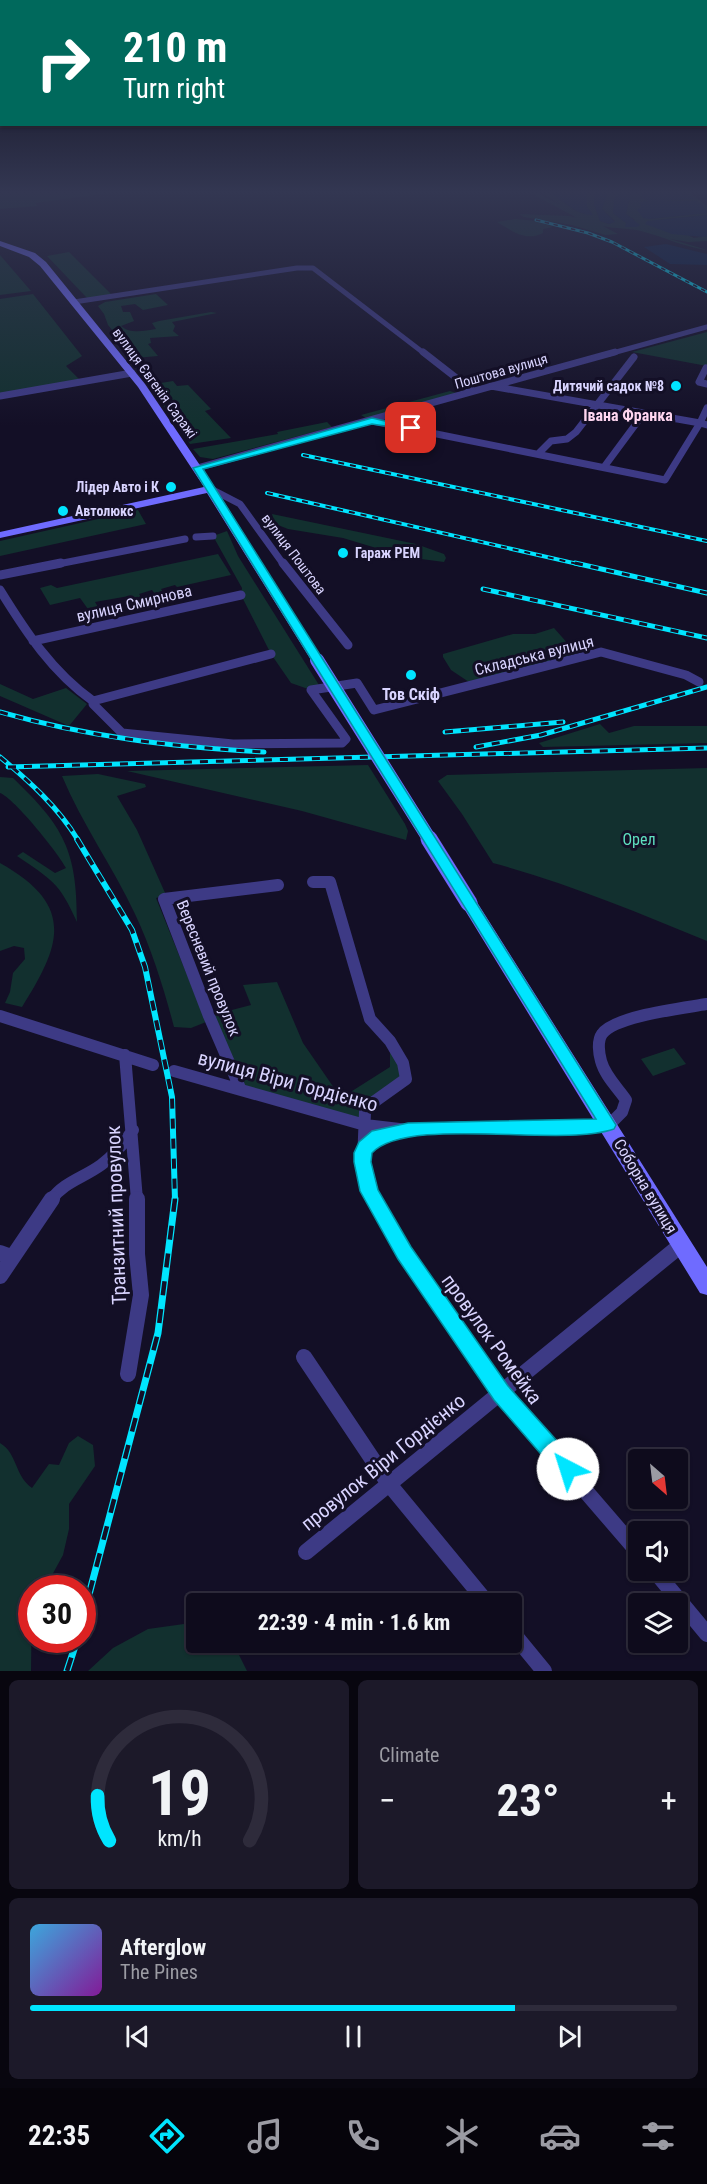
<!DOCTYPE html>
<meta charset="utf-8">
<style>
:root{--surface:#0e0b1c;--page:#1c1929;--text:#f1f3f6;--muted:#9b9ba3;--line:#2e2b3b;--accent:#00e5ff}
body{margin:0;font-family:"Roboto Condensed",sans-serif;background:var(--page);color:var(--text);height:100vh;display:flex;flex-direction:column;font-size:22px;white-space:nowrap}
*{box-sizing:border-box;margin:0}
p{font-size:20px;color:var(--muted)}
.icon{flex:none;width:33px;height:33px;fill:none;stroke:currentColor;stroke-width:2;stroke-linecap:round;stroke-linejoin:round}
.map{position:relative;height:1671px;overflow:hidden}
.panel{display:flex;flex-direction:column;gap:9px;padding:9px;background:#08060f;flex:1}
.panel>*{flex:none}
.banner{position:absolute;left:0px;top:0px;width:708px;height:126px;box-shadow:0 2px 4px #0004,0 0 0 2px var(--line);background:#00695c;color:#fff;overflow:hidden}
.needle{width:39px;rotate:152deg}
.tools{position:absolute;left:628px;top:1449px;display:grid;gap:12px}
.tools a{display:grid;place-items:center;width:60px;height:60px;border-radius:6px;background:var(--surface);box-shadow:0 2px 4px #0004,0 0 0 2px var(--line);font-size:30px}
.speed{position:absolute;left:18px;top:1575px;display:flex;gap:12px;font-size:30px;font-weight:700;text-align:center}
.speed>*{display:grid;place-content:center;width:78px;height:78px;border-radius:50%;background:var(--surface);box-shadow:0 2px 4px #0004,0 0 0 2px var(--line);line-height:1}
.speed .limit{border:9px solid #d22;background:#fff;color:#111}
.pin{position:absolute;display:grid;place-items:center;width:51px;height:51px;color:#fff;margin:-26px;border-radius:12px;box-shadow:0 3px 9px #0006}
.me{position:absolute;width:66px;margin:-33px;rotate:320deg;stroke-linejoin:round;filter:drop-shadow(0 0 4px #0008)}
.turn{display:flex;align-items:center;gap:21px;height:126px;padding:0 24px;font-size:27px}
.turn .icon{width:78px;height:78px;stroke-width:2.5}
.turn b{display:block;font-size:42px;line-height:51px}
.big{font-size:45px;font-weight:700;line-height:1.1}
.panel .widget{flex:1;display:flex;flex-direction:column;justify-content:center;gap:9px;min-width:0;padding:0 21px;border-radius:9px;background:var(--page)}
.panel .dial{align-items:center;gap:0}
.dial svg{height:156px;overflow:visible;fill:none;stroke:var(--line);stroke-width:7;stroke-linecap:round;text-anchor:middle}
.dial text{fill:var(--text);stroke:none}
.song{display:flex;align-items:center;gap:18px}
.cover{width:72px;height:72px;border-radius:9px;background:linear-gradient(135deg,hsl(200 70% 55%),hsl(290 70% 35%))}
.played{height:6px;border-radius:3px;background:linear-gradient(90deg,var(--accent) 75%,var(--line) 75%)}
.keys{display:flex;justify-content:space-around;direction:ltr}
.heat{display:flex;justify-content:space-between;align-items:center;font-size:33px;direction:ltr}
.panel .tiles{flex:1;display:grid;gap:9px;grid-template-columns:1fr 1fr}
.widget:last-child{grid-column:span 2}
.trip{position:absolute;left:186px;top:1593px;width:336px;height:60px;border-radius:6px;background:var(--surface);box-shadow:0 2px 4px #0004,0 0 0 2px var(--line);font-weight:700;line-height:60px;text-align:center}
.dock{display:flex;height:96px;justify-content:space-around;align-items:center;background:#06040b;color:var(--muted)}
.dock .icon{width:42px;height:42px}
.dock .on{color:var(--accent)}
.dock b{font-size:27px;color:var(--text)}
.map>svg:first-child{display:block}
.green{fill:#12302f}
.water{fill:#0a1f44}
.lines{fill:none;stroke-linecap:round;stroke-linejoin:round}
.minor-far4{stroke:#3d3a85;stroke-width:5}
.minor-far3{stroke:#3d3a85;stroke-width:7}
.minor-far2{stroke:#3d3a85;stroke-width:9}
.minor-far1{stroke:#3d3a85;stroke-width:12}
.minor{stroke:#3d3a85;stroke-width:16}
.secondary{fill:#6f6bff;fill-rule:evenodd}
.rail-far4-casing{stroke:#00e5ff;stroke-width:3}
.rail-far3-casing{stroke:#00e5ff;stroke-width:4}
.rail-far2-casing{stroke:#00e5ff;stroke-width:5}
.rail-far1-casing{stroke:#00e5ff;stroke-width:6}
.rail-casing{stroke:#00e5ff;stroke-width:7}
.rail-far4{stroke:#130f26;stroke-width:1.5;stroke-dasharray:4.5;stroke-linecap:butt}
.rail-far3{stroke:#130f26;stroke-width:2;stroke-dasharray:6;stroke-linecap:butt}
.rail-far2{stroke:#130f26;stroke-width:3;stroke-dasharray:8;stroke-linecap:butt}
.rail-far1{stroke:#130f26;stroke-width:4;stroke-dasharray:10;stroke-linecap:butt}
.rail{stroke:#130f26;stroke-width:4.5;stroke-dasharray:14;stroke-linecap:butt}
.secondary-bridge-far1{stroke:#6f6bff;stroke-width:14}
.secondary-bridge{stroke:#6f6bff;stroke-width:17}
.route{fill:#00e5ff;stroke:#0095a6;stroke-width:1.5}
.poi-dot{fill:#00e5ff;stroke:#130f26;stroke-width:2}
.labels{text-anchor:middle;stroke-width:6;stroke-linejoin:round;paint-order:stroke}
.far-street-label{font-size:14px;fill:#d9d4ff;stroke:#130f26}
.far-poi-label{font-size:14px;font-weight:bold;fill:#d9d4ff;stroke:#130f26;text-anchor:end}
.far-quarter-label{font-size:16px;font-weight:bold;fill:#ffd6f0;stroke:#130f26}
.street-label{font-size:16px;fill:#d9d4ff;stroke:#130f26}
.poi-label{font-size:16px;font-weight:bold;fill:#d9d4ff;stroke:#130f26}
.park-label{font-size:16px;fill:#5fe0c0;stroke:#130f26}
.near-street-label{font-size:20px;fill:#d9d4ff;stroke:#130f26}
</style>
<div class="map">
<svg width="707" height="1671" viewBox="0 0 707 1671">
<rect width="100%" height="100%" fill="#130f26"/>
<path class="green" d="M0,192H117L35,203L38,206L0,209Z
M529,192H535L561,205L544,194L553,192V195C566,202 576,216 592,214L587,207V192H595L594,204L600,221L609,224L615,221L602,209L608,192H618L613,213L626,223L635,220L626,214L631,192H641L642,195L689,196L686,192H689L707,206V211L692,201H648L641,207L649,219L707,213V215L657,220L694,238L707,236V241L688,242L670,239L707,250C684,247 664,237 641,231C629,228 616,229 603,226L618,234L605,235L572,225L524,217L519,214L569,216L577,218Z
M515,219L538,221L553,227L543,229V233C526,242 512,231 497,222Z
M69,252L112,295L88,299L47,256Z
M0,255L31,291L0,295Z
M33,294L82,356L66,366L80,380L0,394V299Z
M156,294L168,305L143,310L135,304L121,306L123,312H130L134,321L121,326C130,334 144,331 156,329L152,323L159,321L211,312L217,313L172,322L175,326L173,331L179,336L150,338L151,343L148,344L158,356L135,358L108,325L104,314L98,306L105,302Z
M707,332V366L632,352Z
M173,381L177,386L188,385L211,409L205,411L231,438L190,444L149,385Z
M450,391L459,394L374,417L366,418L361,415Z
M327,422L332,427L213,459L200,457L193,449L278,434L277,432Z
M138,510L146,524L0,556V541Z
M272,514L416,544L444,554L446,558L444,562L406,557L343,538L288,529L278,525L274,521Z
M227,531L238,556L319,685L311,690L291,683L271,654L241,595L242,588L213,536Z
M218,554L231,575L177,587L175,585L161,589L163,592L155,594L152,590L139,594L141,597L132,600L129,596L95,602L102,614L93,616L80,598L50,605L40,588L51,585L57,588Z
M554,628L577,654L469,682L451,670L443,657V654L513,634H535Z
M0,684L33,699L66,688L87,704L69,726L0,696Z
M600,724L609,733L634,726H707V743L543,747L539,743Z
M368,765L405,824L408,831L406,840L302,811L127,771Z
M707,768V941C637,912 567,883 493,863L462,814L438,781L447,775Z
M98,774L145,784L146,787L117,796L137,830L166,895L156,898L206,1022L191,1028L174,1027C164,989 152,950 135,914C113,867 82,824 62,776Z
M0,777L13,778C64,827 77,850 77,922C59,882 52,880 17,856L23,852L55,873L66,868C59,854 14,798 0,793Z
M0,863C75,905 62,944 22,1007L5,1003L10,992L13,973L25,959L24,948L14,946L0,951Z
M277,982L303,1043L341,1098L390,1067V1041L406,1079L371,1104L365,1122L240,1088L209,1016L251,1005L243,985Z
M674,1048L686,1064L653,1076L641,1059Z
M78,1436L93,1445L95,1466L69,1504V1529L63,1555L45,1588H32L31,1671H0V1443C18,1454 14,1475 32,1488L49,1464L59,1465L69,1443Z
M184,1624H196V1642L228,1643L238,1653L247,1671H88L113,1648L148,1629Z"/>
<path class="water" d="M553,192H587V207L593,215C576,215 566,202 553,195Z
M595,192H608L602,209L615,222L609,224L600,221L594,204Z
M618,192H631L626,214L640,225L637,227H625L626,223L613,213L614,200Z
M641,192H686L694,199L657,201H697L702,204L707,213L649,219L643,218L637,210L641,207L640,202L648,201L641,197Z
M707,215V236L703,237L672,234L645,224L647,221Z
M666,244L707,254V265L670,264L644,247Z"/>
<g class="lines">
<path class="minor-far4" d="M74,302L297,268H313L425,354
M609,354L707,327"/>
<path class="minor-far3" d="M423,352L473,391
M706,368L699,382L707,384
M0,396L132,373
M707,408L700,423L707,425
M372,421L665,480L700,423L491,386
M539,453L551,441L567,439L576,432L634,357
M604,467L644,413
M197,468L615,352
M211,489L240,504L284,565
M196,537L213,536
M53,565L185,539"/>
<path class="minor-far2" d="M283,563L348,645
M0,575L61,563
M0,590C26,632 52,672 93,701V704L122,733L233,744L342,743L346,739L311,690L357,683L374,710L601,652L686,675L699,682
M33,641L241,595
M93,701L271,654"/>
<path class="minor-far1" d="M313,882H330L370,1019L390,1041L403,1063L406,1079L371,1104L365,1112L363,1162L369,1191L374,1200
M0,1016L153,1065
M125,1055L137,1200
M174,1071L365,1125L408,1130L465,1127H591L614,1120L622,1112L626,1100C618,1088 605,1076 601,1061C599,1054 597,1041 602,1034C614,1016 685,1008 707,1004
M240,1088L209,1016L164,899L278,885
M364,1150L378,1136L396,1132
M51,1200C64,1182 83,1178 101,1165C114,1156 124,1143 133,1130"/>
<path class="minor" d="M374,1199L405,1253L501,1393L639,1553
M0,1253L11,1257
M0,1276L52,1199
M304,1357L389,1484L488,1604
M128,1374L141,1295L137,1254V1199
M306,1552L681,1245
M654,1570L707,1634
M512,1632L544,1671"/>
<path class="secondary" d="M0,241L35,253L46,262L145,384L216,489L323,660L322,663L317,664L311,660L207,493L0,538V532L204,487L138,387L40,266L29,257L0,246Z
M469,897L475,899L707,1267V1295L700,1293L463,907L461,903L463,899Z"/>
<g class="rail-far4-casing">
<path id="rail-far4" d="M536,220L588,233L612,242L707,292"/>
</g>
<g class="rail-far3-casing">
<path id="rail-far3" d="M303,455L707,541
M267,493L582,565"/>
</g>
<g class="rail-far2-casing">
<path id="rail-far2" d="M575,563L707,593
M483,589L707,638
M0,712C87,737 174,747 264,752
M445,732L563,722
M476,747L541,735L707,687
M0,757C29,781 58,807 78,840
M8,767L707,748"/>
</g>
<g class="rail-far1-casing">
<path id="rail-far1" d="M77,839L132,930L145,967L172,1097L175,1200"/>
</g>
<g class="rail-casing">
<path id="rail" d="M82,1621L158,1333L175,1199
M67,1671L77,1640"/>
</g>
<use href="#rail-far4" class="rail-far4"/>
<use href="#rail-far3" class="rail-far3"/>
<use href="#rail-far2" class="rail-far2"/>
<use href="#rail-far1" class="rail-far1"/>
<use href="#rail" class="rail"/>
<path class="secondary-bridge-far1" d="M317,660L430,840"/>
<path class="secondary-bridge" d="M429,839L469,903"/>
</g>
<linearGradient id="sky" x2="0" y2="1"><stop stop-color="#0a0815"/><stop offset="0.45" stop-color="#333752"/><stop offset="1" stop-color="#333752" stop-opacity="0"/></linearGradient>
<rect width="707" height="426" fill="url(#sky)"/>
<path class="route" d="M372,418L415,428L411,430L372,424L203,469L616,1125L614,1129C560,1148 408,1115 372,1153L371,1162L378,1190L411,1247L508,1386L575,1461L578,1469L575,1476L568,1479L560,1476L494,1400L398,1259L360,1191L354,1162V1153L359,1142L372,1131L408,1123L596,1119L193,468Z"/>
<g class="poi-dot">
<circle cx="676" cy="386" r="6"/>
<circle cx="171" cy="487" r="6"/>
<circle cx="63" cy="511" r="6"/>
<circle cx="343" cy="553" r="6"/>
<circle cx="411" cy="675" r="6"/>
</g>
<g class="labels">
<g class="far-street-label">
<text transform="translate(501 371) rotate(-16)" y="5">Поштова вулиця</text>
<text transform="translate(155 383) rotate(54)" y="5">вулиця Євгенія Саражі</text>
<text transform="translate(294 554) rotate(53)" y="5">вулиця Поштова</text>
</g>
<g class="far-poi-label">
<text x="664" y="391">Дитячий садок №8</text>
<text x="159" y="492">Лідер Авто і К</text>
<text x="75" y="516" text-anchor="start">Автолюкс</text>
<text x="355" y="558" text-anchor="start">Гараж РЕМ</text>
</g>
<g class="far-quarter-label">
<text x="628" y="421">Івана Франка</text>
</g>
<g class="street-label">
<text transform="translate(134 603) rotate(-13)" y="6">вулиця Смирнова</text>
<text transform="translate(534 655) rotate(-14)" y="6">Складська вулиця</text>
<text transform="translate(209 968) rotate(68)" y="6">Вересневий провулок</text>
<text transform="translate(646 1186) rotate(59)" y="6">Соборна вулиця</text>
</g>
<g class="poi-label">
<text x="411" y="700">Тов Скіф</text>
</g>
<g class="park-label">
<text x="639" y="845">Орел</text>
</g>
<g class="near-street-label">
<text transform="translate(288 1081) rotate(15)" y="7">вулиця Віри Гордієнко</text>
<text transform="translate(116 1215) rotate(-92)" y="7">Транзитний провулок</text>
<text transform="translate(492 1339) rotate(54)" y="7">провулок Ромейка</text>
<text transform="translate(383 1462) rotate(-39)" y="7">провулок Віри Гордієнко</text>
</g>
</g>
</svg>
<div class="tools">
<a><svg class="needle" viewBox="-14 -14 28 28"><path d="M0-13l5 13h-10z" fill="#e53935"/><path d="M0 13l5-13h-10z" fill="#9b9ba3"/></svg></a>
<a><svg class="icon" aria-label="sound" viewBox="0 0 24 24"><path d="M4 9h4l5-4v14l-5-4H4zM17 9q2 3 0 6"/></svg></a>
<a><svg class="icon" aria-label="layers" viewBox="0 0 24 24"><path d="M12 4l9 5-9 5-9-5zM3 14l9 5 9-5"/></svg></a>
</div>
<div class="speed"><div class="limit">30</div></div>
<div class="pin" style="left:411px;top:428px;background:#d93025"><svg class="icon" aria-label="arrive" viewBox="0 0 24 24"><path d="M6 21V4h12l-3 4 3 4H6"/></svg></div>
<svg class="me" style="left:568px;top:1469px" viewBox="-20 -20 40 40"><circle r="19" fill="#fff"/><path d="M0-13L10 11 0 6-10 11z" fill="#00e5ff"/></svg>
<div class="trip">22:39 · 4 min · 1.6 km</div>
<div class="banner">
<div class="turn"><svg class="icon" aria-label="right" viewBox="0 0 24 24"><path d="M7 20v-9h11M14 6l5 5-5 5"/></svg><div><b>210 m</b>Turn right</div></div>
</div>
</div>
<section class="panel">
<div class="tiles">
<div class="widget dial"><svg viewBox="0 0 100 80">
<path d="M14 69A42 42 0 1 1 86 69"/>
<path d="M14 69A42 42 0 0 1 8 46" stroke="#00e5ff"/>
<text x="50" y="56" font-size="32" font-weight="700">19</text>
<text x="50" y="72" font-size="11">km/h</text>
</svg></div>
<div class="widget"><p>Climate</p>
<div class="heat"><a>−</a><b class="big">23°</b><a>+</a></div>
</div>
<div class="widget">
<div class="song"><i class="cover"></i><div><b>Afterglow</b><p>The Pines</p></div></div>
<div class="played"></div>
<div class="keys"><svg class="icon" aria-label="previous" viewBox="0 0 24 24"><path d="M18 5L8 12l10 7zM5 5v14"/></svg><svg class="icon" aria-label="pause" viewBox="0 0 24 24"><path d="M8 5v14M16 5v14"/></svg><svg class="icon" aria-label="next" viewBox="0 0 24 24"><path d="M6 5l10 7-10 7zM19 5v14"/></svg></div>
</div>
</div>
</section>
<nav class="dock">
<b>22:35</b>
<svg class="icon on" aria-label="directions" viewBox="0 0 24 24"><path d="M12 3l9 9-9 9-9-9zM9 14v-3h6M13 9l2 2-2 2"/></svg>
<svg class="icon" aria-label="music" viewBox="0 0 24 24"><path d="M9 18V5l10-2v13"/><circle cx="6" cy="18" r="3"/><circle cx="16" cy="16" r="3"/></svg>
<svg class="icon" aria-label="phone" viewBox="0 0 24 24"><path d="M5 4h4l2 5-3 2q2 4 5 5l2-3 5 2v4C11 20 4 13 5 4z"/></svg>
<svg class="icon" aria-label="climate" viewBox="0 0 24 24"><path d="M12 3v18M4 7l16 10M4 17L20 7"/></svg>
<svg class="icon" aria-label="car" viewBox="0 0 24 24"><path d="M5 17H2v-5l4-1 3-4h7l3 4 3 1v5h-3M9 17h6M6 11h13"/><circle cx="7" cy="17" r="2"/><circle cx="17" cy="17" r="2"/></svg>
<svg class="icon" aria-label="filters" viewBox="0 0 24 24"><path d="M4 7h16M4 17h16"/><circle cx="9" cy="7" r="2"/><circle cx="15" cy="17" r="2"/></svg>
</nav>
